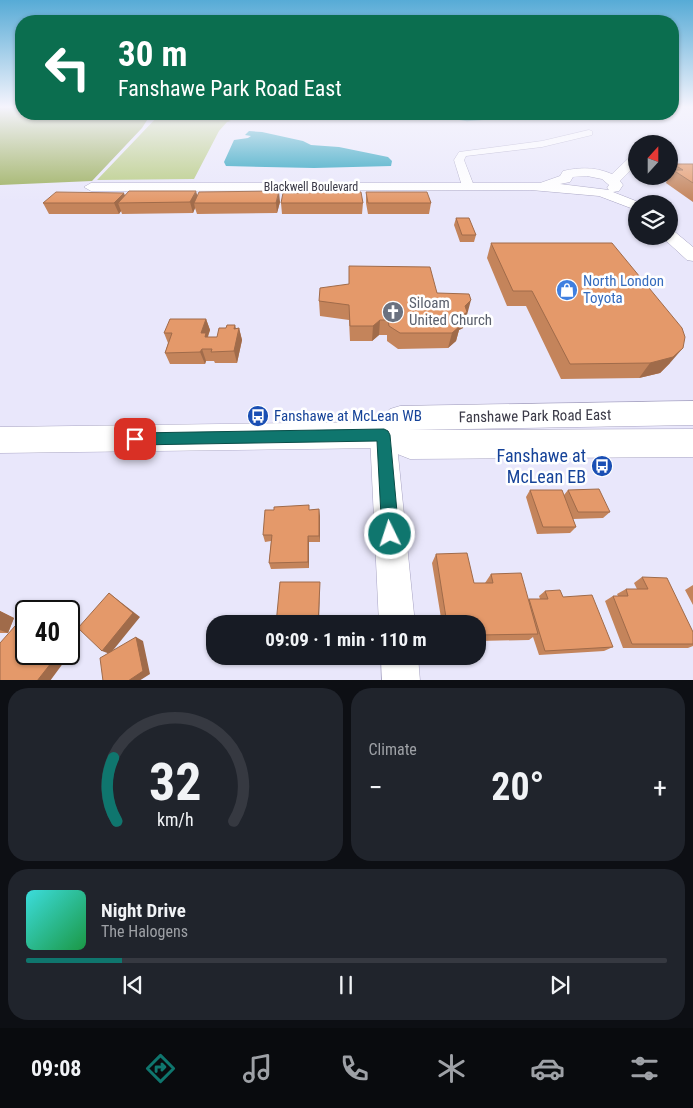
<!DOCTYPE html>
<meta charset="utf-8">
<style>
:root{--surface:#171b24;--page:#20242c;--text:#f1f3f6;--muted:#9ea1a6;--line:#363941;--accent:#0f766e}
body{margin:0;font-family:"Roboto Condensed",sans-serif;background:var(--page);color:var(--text);height:100vh;display:flex;flex-direction:column;font-size:19px;white-space:nowrap}
*{box-sizing:border-box;margin:0}
p{font-size:16px;color:var(--muted)}
.icon{flex:none;width:28px;height:28px;fill:none;stroke:currentColor;stroke-width:2;stroke-linecap:round;stroke-linejoin:round}
.map{position:relative;height:680px;overflow:hidden}
.details{display:flex;flex-direction:column;gap:8px;padding:8px;background:#0d0f14;flex:1}
.details>*{flex:none}
.top-card{position:absolute;left:15px;top:15px;width:664px;height:105px;border-radius:20px;box-shadow:0 1px 4px #0004;background:#0b6e4f;color:#fff;overflow:hidden}
.needle{width:32px;rotate:21deg}
.tools{position:absolute;left:628px;top:135px;display:grid;gap:10px}
.tools a{display:grid;place-items:center;width:50px;height:50px;border-radius:50%;background:var(--surface);box-shadow:0 1px 4px #0004;font-size:25px}
.speed{position:absolute;left:15px;top:600px;display:flex;gap:10px;font-size:25px;font-weight:700;text-align:center}
.speed>*{display:grid;place-content:center;width:65px;height:65px;border-radius:50%;background:var(--surface);box-shadow:0 1px 4px #0004;line-height:1}
.speed .limit{border:2px solid #111;border-radius:8px;background:#fff;color:#111}
.pin{position:absolute;display:grid;place-items:center;width:42px;height:42px;color:#fff;margin:-21px;border-radius:10px;box-shadow:0 2px 8px #0006}
.me{position:absolute;width:55px;margin:-28px;rotate:356deg;stroke-linejoin:round;filter:drop-shadow(0 0 4px #0008)}
.turn{display:flex;align-items:center;gap:18px;height:105px;padding:0 20px;font-size:22px}
.turn .icon{width:65px;height:65px;stroke-width:2.5}
.turn b{display:block;font-size:35px;line-height:42px}
.big{font-size:38px;font-weight:700;line-height:1.1}
.details .widget{flex:1;display:flex;flex-direction:column;justify-content:center;gap:8px;min-width:0;padding:0 18px;border-radius:20px;background:var(--page)}
.details .dial{align-items:center;gap:0}
.dial svg{height:130px;overflow:visible;fill:none;stroke:var(--line);stroke-width:7;stroke-linecap:round;text-anchor:middle}
.dial text{fill:var(--text);stroke:none}
.song{display:flex;align-items:center;gap:15px}
.cover{width:60px;height:60px;border-radius:8px;background:linear-gradient(135deg,hsl(180 70% 55%),hsl(140 70% 35%))}
.played{height:5px;border-radius:2px;background:linear-gradient(90deg,var(--accent) 15%,var(--line) 15%)}
.keys{display:flex;justify-content:space-around;direction:ltr}
.heat{display:flex;justify-content:space-between;align-items:center;font-size:28px;direction:ltr}
.details .tiles{flex:1;display:grid;gap:8px;grid-template-columns:1fr 1fr}
.widget:last-child{grid-column:span 2}
.trip{position:absolute;left:206px;top:615px;width:280px;height:50px;border-radius:20px;background:var(--surface);box-shadow:0 1px 4px #0004;font-weight:700;line-height:50px;text-align:center}
.tab-bar{display:flex;height:80px;justify-content:space-around;align-items:center;background:#090b0e;color:var(--muted)}
.tab-bar .icon{width:35px;height:35px}
.tab-bar .current{color:var(--accent)}
.tab-bar b{font-size:22px;color:var(--text)}
.map>svg:first-child{display:block}
.green{fill:#b7cb81}
.forest{fill:#9baf5d}
.water{fill:#1d9dba}
.lines{fill:none;stroke-linecap:round;stroke-linejoin:round}
.stream{stroke:#1d9dba;stroke-width:2.5}
.minor-casing{stroke:#a7a3c2;stroke-width:1}
.tertiary-casing{stroke:#a7a3c2;stroke-width:1}
.secondary-casing{stroke:#a7a3c2;stroke-width:1}
.minor{fill:#fff;fill-rule:evenodd}
.tertiary{fill:#fff;fill-rule:evenodd}
.secondary{fill:#fff;fill-rule:evenodd}
.wall{fill:#c4845b}
.shaded-wall{fill:#a06b4a}
.building{fill:#e4996a;stroke:#a06b4a}
.route{fill:#0f766e;stroke:#0a4d48}
.labels{text-anchor:middle;stroke-width:5;stroke-linejoin:round;paint-order:stroke}
.far-street-label{font-size:12px;fill:#3b3a47;stroke:#fff}
.shop-label{font-size:15px;fill:#366cbe;stroke:#fff;text-anchor:start}
.worship-label{font-size:15px;fill:#5b616d;stroke:#fff;text-anchor:start}
.transit-label{font-size:15px;fill:#164399;stroke:#fff;text-anchor:start}
.street-label{font-size:15px;fill:#3b3a47;stroke:#fff}
.near-transit-label{font-size:18px;fill:#164399;stroke:#fff;text-anchor:end}
</style>
<div class="map">
<svg width="693" height="681" viewBox="0 0 693 681">
<rect width="100%" height="100%" fill="#e9e7fb"/>
<path class="green" d="M160,114H210L231,121L227,122L219,131L194,179L97,180Z"/>
<path class="forest" d="M0,107H21V114H151L142,128L92,181L0,185Z"/>
<path class="water" d="M249,131L262,132L303,141L311,145L339,147L388,157L392,161L391,166L314,168L226,166L224,162L234,140L248,138L251,136L245,135Z"/>
<g class="lines">
<path class="stream" d="M431,114L467,120L493,118L494,114
M493,118L513,115"/>
<g class="minor-casing">
<path id="minor" d="M589,130L592,131V135L542,147L466,156L464,160L474,186L468,189L462,186L454,160L459,152L542,141Z"/>
</g>
<g class="tertiary-casing">
<path id="tertiary" d="M636,154V165L620,181L623,185L619,191L613,192L641,203L636,204V210L599,196L531,190L91,191L84,187L91,183H540L560,176L563,171C580,167 596,167 612,174L632,155ZM587,176L602,179L609,185L607,188L609,190L560,184L570,182L573,177Z
M669,230L675,232L693,247V261L687,260L663,238L662,236H669Z
M383,424L392,427L396,435L415,624H379L370,435L374,427Z
M381,656H418L420,681H382Z"/>
</g>
<g class="secondary-casing">
<path id="secondary" d="M693,401V425L407,430L693,429V457L410,459L382,448L0,453V427L376,422L390,409L400,406Z"/>
</g>
<use href="#minor" class="minor"/>
<use href="#tertiary" class="tertiary"/>
<use href="#secondary" class="secondary"/>
</g>
<path class="wall" d="M673,164H693V202L666,183L668,178L666,177L669,176V172Z
M366,192L431,203L429,214H368L366,203Z
M125,195L197,196L280,202L277,213L197,214L195,208L193,213L122,214L121,211L119,214H49L43,203Z
M281,203H363L362,214H282Z
M456,218L476,235L474,242H460L454,225Z
M491,243L670,363L660,373L639,378L561,379L526,306H507L487,258Z
M437,293L467,315L465,317L463,328L459,330L456,341L448,348L398,349L387,341V335H379L372,341H350L349,320L320,316L319,301Z
M206,319L210,330L208,337H217L236,328H239L242,340L237,363H215L214,361H206L205,364H170L165,353L168,343L164,333Z
M530,490L564,495L568,490L610,512L603,518L573,519L576,527L570,533L537,534L526,497Z
M319,509L320,542H309V568L271,569L269,563L271,541L265,542L263,535L310,510Z
M436,554L474,583H485L491,574L529,600L540,599L539,596L545,591L563,597L613,647L604,651L539,655L533,637L529,640L478,641V624H442L432,563Z
M642,577L693,632V646L688,648H623L605,601L613,596H618L617,594L626,589H637L634,583Z
M693,585V605L685,590Z
M0,611L14,618L8,633H0Z
M272,656H318V660L275,661Z"/>
<path class="shaded-wall" d="M196,191L199,201L194,203L195,208L193,213L190,202Z
M279,191L280,202L277,213L276,203Z
M124,193L128,203H118L121,211L119,214L114,203Z
M471,300L467,315L465,317L463,328L459,330L456,341L448,348L452,333L458,319L465,306Z
M206,319L210,330L207,338L201,333Z
M380,320L379,335L372,341L373,326Z
M235,325L238,336L239,328L242,340L237,363L234,351V329Z
M683,348L670,363L660,373L639,378L650,363Z
M202,349L206,361L205,364L200,352Z
M319,509L320,516V542L319,536Z
M308,536L309,542V568L308,562Z
M320,582V587L319,624H318Z
M109,593L140,617L110,654L102,651Z
M0,611L14,618L8,633L0,630Z
M15,626L26,631V635Z
M136,637L143,641L150,674L139,681H128Z
M49,654H54L64,662L50,681H37Z"/>
<path class="building" d="M673,164H693V183L673,170H683Z
M129,191H196L190,202L118,203Z
M279,191L276,203H194L199,192Z
M56,192L124,193L114,203H43Z
M361,192L363,203H281L283,193Z
M366,192H427L431,203H368Z
M456,218H469L476,235H462Z
M491,243H612L682,328L685,337L683,348L673,357L650,363L570,364L532,291H513Z
M349,266L430,267L437,293L469,294L471,300L465,306L467,312L458,319L460,326L452,333H400L389,326L388,320H380L373,326H350L349,305L319,301L320,288L349,284Z
M170,319H206L201,333H206L205,337H217L219,328H226L227,325H235L234,329L239,328L234,351L211,352L212,349H202L200,352L165,353L172,333H164Z
M599,489L610,512H578L568,490Z
M530,490H562L576,527H543Z
M309,505V510L319,509V536H308V562L269,563L272,535H263L265,510H274V507Z
M467,553L474,583H493L491,574L521,573L538,634L478,635V624H447L436,554Z
M642,577L667,578L693,632V644H632L613,596H628L626,589H648Z
M280,582H320L318,624H276Z
M560,590L563,597L592,595L613,647L545,651L529,599H548L545,591Z
M109,593L133,613L102,651L78,628Z
M15,626L26,635V654H49L55,658L37,681H0V643Z
M136,637L143,671L128,681H103L100,658Z
M272,656H317L272,657Z"/>
<linearGradient id="sky" x2="0" y2="1"><stop stop-color="#57abd6"/><stop offset="0.53" stop-color="#f5f4fd"/><stop offset="1" stop-color="#f5f4fd" stop-opacity="0"/></linearGradient>
<rect width="693" height="202" fill="url(#sky)"/>
<path class="route" d="M384,429L388,431L390,435L399,534L396,540L390,543L385,540L382,534L377,441L135,445L130,443L128,439L130,434L135,433Z"/>
<defs>
<g id="shop-disc" transform="scale(1.125)"><circle r="9.5" fill="#3f7fe0" stroke="#fff"/><path d="M-5-2.5h2.3a2.7 3.5 0 0 1 5.4 0H5L5.5 6h-11ZM-1.5-2.5h3a1.5 2.3 0 0 0-3 0Z" fill="#fff"/></g>
<g id="church-disc" transform="scale(1.125)"><circle r="9.5" fill="#6b7280" stroke="#fff"/><path d="M-1.2-6h2.4v3.5h3.3v2.4h-3.3V6h-2.4V-.1h-3.3v-2.4h3.3Z" fill="#fff"/></g>
<g id="bus-disc" transform="scale(1.125)"><circle r="9.5" fill="#1a4fb4" stroke="#fff"/><path d="M-5-6H5V4H4V6H2V4H-2V6H-4V4H-5ZM-3.5-4V0h7V-4ZM-3.5 1.2v1.5H-2V1.2ZM2 1.2v1.5H3.5V1.2Z" fill="#fff"/></g>
</defs>
<g fill-rule="evenodd">
<use href="#shop-disc" x="567" y="290"/>
<use href="#church-disc" x="393" y="312"/>
<use href="#bus-disc" x="258" y="416"/>
<use href="#bus-disc" x="602" y="466"/>
</g>
<g class="labels">
<g class="far-street-label">
<text x="311" y="191">Blackwell Boulevard</text>
</g>
<g class="shop-label">
<text x="583" y="286">North London<tspan x="583" dy="17">Toyota</tspan></text>
</g>
<g class="worship-label">
<text x="409" y="308">Siloam<tspan x="409" dy="17">United Church</tspan></text>
</g>
<g class="transit-label">
<text x="274" y="421">Fanshawe at McLean WB</text>
</g>
<g class="street-label">
<text transform="translate(535 416) rotate(-1)" y="5">Fanshawe Park Road East</text>
</g>
<g class="near-transit-label">
<text x="586" y="462">Fanshawe at<tspan x="586" dy="21">McLean EB</tspan></text>
</g>
</g>
</svg>
<div class="tools">
<a><svg class="needle" viewBox="-14 -14 28 28"><path d="M0-13l5 13h-10z" fill="#e53935"/><path d="M0 13l5-13h-10z" fill="#9ea1a6"/></svg></a>
<a><svg class="icon" aria-label="layers" viewBox="0 0 24 24"><path d="M12 4l9 5-9 5-9-5zM3 14l9 5 9-5"/></svg></a>
</div>
<div class="speed"><div class="limit">40</div></div>
<div class="pin" style="left:135px;top:439px;background:#d93025"><svg class="icon" aria-label="arrive" viewBox="0 0 24 24"><path d="M6 21V4h12l-3 4 3 4H6"/></svg></div>
<svg class="me" style="left:390px;top:534px" viewBox="-20 -20 40 40"><circle r="17" fill="#0f766e" stroke="#fff" stroke-width="3"/><path d="M0-11L8 9 0 5-8 9z" fill="#fff"/></svg>
<div class="trip">09:09 · 1 min · 110 m</div>
<div class="top-card">
<div class="turn"><svg class="icon" aria-label="left" viewBox="0 0 24 24"><path d="M17 20v-9H6M10 6l-5 5 5 5"/></svg><div><b>30 m</b>Fanshawe Park Road East</div></div>
</div>
</div>
<section class="details">
<div class="tiles">
<div class="widget dial"><svg viewBox="0 0 100 80">
<path d="M14 69A42 42 0 1 1 86 69"/>
<path d="M14 69A42 42 0 0 1 12 30" stroke="#0f766e"/>
<text x="50" y="56" font-size="32" font-weight="700">32</text>
<text x="50" y="72" font-size="11">km/h</text>
</svg></div>
<div class="widget"><p>Climate</p>
<div class="heat"><a>−</a><b class="big">20°</b><a>+</a></div>
</div>
<div class="widget">
<div class="song"><i class="cover"></i><div><b>Night Drive</b><p>The Halogens</p></div></div>
<div class="played"></div>
<div class="keys"><svg class="icon" aria-label="previous" viewBox="0 0 24 24"><path d="M18 5L8 12l10 7zM5 5v14"/></svg><svg class="icon" aria-label="pause" viewBox="0 0 24 24"><path d="M8 5v14M16 5v14"/></svg><svg class="icon" aria-label="next" viewBox="0 0 24 24"><path d="M6 5l10 7-10 7zM19 5v14"/></svg></div>
</div>
</div>
</section>
<nav class="tab-bar">
<b>09:08</b>
<svg class="icon current" aria-label="directions" viewBox="0 0 24 24"><path d="M12 3l9 9-9 9-9-9zM9 14v-3h6M13 9l2 2-2 2"/></svg>
<svg class="icon" aria-label="music" viewBox="0 0 24 24"><path d="M9 18V5l10-2v13"/><circle cx="6" cy="18" r="3"/><circle cx="16" cy="16" r="3"/></svg>
<svg class="icon" aria-label="phone" viewBox="0 0 24 24"><path d="M5 4h4l2 5-3 2q2 4 5 5l2-3 5 2v4C11 20 4 13 5 4z"/></svg>
<svg class="icon" aria-label="climate" viewBox="0 0 24 24"><path d="M12 3v18M4 7l16 10M4 17L20 7"/></svg>
<svg class="icon" aria-label="car" viewBox="0 0 24 24"><path d="M5 17H2v-5l4-1 3-4h7l3 4 3 1v5h-3M9 17h6M6 11h13"/><circle cx="7" cy="17" r="2"/><circle cx="17" cy="17" r="2"/></svg>
<svg class="icon" aria-label="filters" viewBox="0 0 24 24"><path d="M4 7h16M4 17h16"/><circle cx="9" cy="7" r="2"/><circle cx="15" cy="17" r="2"/></svg>
</nav>
